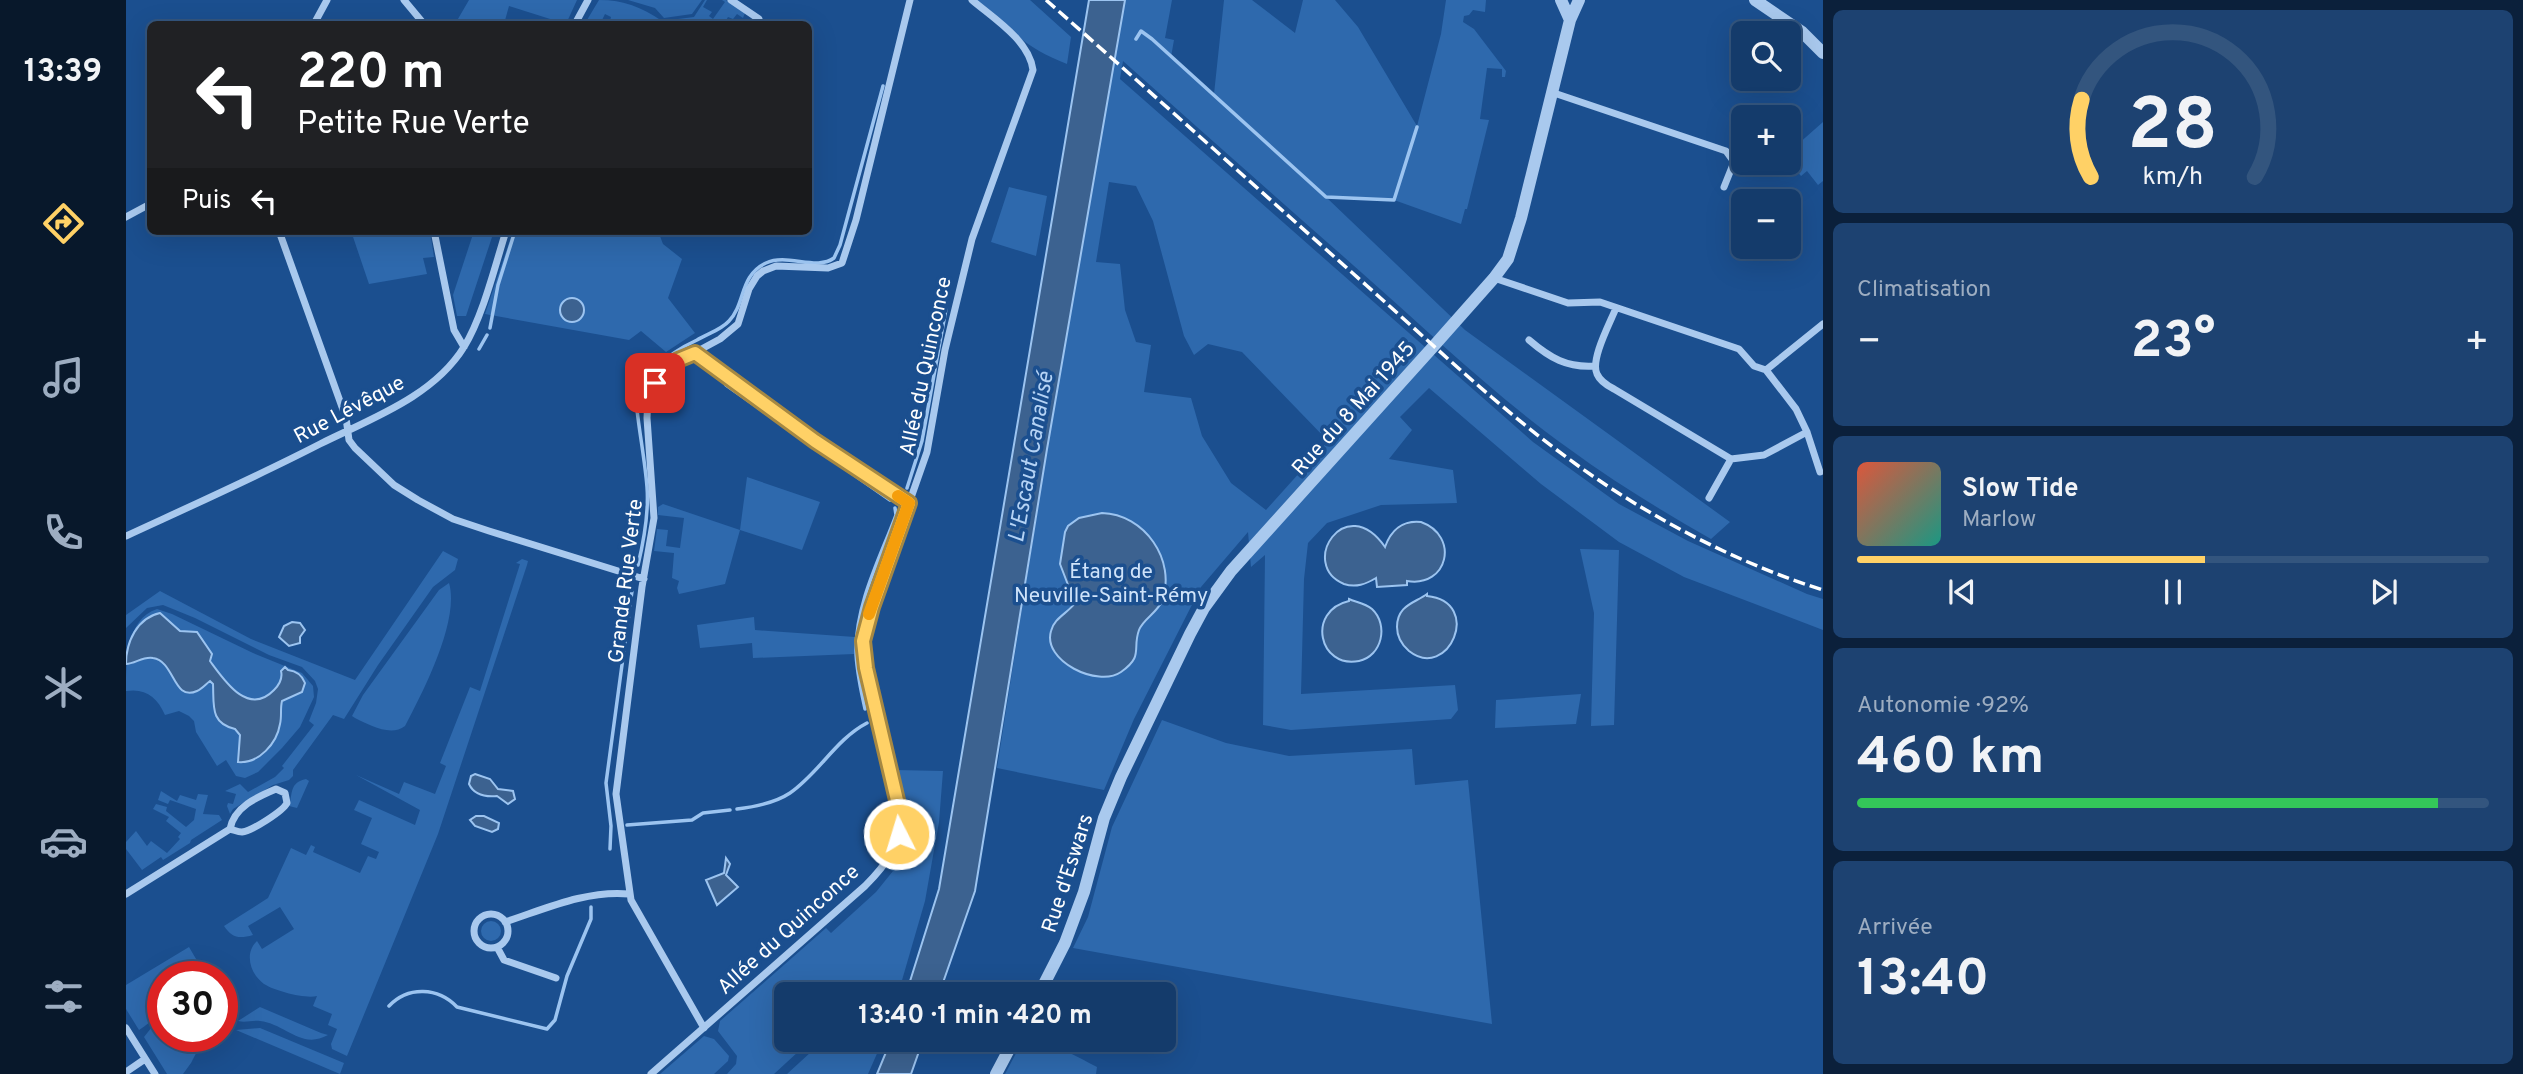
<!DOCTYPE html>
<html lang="fr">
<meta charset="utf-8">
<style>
:root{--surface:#143b6b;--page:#1d4271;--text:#f1f3f6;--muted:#9dadc1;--line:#33557e;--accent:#ffd166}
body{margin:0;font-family:Overpass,sans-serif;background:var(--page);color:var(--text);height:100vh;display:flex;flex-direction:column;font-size:26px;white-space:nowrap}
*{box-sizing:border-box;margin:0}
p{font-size:23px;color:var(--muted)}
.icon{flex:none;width:38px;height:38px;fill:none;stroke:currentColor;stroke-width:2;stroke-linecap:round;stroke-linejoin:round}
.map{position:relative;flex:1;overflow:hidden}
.details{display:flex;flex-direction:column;gap:10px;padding:10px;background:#0b203b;width:700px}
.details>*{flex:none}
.banner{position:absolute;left:21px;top:21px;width:665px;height:214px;border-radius:10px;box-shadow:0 7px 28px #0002,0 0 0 2px var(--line);background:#202124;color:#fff;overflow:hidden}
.controls{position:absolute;left:1605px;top:21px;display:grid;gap:14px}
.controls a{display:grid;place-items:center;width:70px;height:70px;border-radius:10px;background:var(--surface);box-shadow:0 7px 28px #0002,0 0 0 2px var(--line);font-size:35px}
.speed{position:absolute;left:21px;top:961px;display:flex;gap:14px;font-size:35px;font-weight:700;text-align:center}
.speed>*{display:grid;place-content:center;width:91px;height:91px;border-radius:50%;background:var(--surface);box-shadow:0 7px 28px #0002,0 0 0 2px var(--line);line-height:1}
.speed .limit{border:10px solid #d22;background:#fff;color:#111}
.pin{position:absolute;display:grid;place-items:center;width:60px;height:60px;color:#fff;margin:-30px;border-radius:14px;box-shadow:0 4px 10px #0006}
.me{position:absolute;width:77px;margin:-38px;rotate:355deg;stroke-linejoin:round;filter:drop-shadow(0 0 5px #0008)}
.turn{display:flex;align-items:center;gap:24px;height:147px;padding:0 35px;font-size:32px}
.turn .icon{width:91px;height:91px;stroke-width:2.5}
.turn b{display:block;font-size:49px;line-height:60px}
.then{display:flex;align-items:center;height:66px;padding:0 35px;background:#0003;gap:14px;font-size:26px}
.big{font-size:52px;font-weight:700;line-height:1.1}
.details .card{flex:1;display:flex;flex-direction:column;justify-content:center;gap:10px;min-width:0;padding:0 24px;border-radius:10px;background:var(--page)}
.details .dial{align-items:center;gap:0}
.dial svg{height:182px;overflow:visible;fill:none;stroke:var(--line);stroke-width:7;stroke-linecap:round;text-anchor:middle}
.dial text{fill:var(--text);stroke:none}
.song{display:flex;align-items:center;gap:21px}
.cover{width:84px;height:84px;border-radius:10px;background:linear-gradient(135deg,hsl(10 70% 55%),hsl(170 70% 35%))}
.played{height:7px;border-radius:4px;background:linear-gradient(90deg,var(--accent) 55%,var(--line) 55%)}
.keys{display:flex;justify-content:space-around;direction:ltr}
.heat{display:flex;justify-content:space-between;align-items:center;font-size:38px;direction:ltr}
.charge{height:10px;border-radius:5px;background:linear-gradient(90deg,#34c759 92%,var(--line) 0)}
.trip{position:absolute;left:648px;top:982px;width:402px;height:70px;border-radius:10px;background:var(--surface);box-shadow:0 7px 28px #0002,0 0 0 2px var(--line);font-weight:700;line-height:70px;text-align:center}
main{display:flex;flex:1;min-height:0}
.tab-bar{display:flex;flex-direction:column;width:126px;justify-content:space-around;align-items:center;background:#08182b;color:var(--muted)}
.tab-bar .icon{width:49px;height:49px}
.tab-bar .active{color:var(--accent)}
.tab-bar b{font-size:32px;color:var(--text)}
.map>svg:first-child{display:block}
.green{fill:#2e69ad;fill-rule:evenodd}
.water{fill:#3c6290;stroke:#9cc4f0;stroke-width:2}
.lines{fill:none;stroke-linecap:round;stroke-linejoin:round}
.stream{stroke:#9cc4f0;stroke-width:3.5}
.minor{stroke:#a9c9ee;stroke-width:7}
.tertiary{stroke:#a9c9ee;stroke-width:12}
.rail{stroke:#fff;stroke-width:3.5;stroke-dasharray:12 5;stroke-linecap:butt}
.route-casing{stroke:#a68842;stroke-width:18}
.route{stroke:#ffd166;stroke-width:12}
.slow{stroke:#f59e0b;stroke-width:12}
.labels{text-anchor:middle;stroke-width:7;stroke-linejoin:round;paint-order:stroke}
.street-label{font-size:21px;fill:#fff;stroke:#1b4f8f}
.park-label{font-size:21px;fill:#cfe3fa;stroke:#1b4f8f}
.water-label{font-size:23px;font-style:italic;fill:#b5d3f5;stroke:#1b4f8f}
</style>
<main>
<nav class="tab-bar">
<b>13:39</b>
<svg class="icon active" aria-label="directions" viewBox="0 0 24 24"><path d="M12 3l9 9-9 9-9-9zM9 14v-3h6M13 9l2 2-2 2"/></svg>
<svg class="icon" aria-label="music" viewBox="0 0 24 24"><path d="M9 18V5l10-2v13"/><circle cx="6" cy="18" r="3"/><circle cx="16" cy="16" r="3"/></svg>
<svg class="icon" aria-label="phone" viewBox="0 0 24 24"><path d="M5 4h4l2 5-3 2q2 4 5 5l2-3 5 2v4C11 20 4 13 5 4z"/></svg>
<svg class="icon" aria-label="climate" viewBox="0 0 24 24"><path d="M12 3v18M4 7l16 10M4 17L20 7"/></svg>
<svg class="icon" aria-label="car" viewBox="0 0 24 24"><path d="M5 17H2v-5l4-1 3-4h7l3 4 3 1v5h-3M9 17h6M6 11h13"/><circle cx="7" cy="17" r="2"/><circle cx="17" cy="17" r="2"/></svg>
<svg class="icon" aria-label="filters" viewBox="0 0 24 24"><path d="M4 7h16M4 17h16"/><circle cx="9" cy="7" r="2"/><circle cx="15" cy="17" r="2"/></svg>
</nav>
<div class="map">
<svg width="1697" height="1074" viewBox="0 0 1697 1074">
<rect width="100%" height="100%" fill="#1b4f8f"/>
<path class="green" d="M343,0H451L440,24L383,6L378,24H329Z
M473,0C498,0 515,7 536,21L568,17L579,0H581L577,7L586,12L583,16L587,19L599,2L596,0H600L619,13L617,18L611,14L607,19L602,17L598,24H504L500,21L498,24H487L484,21L485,17L479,14L474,24H470L471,22L468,20L465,24H461V20Z
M502,0H576L566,14L538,18L529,8Z
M850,0H904L945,37L941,64C900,48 882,29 850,0Z
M999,0H1046L1039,38L1048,40L1045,57L1088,94L1098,0H1126L1169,33L1177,0H1209L1232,27L1291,126L1315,34L1320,0H1360L1359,12L1347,10L1343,15L1338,16L1337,22L1348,29L1380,71L1379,77H1376V69L1361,68L1354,119L1363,120L1341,209H1339L1335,224L1268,200L1201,198L1339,330L1604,522L1585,539C1536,511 1488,482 1442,448C1368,395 1303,332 1236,273C1156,202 1076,132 997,61L994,79L1407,442L1493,504L1562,541L1681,594L1697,599V630L1558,577L1493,542L1415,484L1303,388L1274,417L1286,430L1263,459L1327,470L1331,503L1255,505L1201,523L1182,543L1178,579L1175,694L1329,685L1332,710L1325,719L1165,730L1137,725L1139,555L1125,567L1122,532L1075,587L1008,719L978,790L871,768L921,449ZM983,182L1010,186L1027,221L1058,336L1068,355L1082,344L1116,352L1202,441L1140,510L1105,483L1076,436L1065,398L1018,392L1025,345L1010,342L999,310L994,264L970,262Z
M1697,122V181L1692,185L1681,171L1675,176L1663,161V152Z
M883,187L921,196L910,256L865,242Z
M225,231H304L308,257L297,258L301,274L243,284Z
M348,231H368L340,316H331L327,295Z
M387,231H532L537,244L556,259L542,298L569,333L540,352L515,331L503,340L359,314Z
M621,477L694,502L676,550L614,530L599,584L553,594L551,588L553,581L546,578L548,553L528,551L531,529L542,530L540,546L554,548L558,518L532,515V507L537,504L614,530Z
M1454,549L1493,550L1488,725L1465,726L1468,613Z
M317,551L332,559L329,570L307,587L252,665L218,719L207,715L167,770V776L163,780L147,785L107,809L104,814L101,806L102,803L107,804L110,794L99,791L114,784L122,792L149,777L158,768L156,766L188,725L183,721L190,703L192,689L189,681L176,667L143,655L69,618L37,605L21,608L0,628V615L34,591L125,639L229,680Z
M396,559L402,561L401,565L312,834L221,1056L206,1049L205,1044L211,1029L202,1025L206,1014L187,1006L191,996C179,999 149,991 138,984C124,974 118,953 131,941L136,949L168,929L154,907L122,926L127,935C113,939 106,938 98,926L142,898L165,848L180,855L185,845L189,847L187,852L234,873L242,856L250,859L253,852L235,844L246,818L228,810L233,800L289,825L294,810L230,775L273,794L278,782L309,794L320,766L314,763L344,687L354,691L394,564L390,563Z
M323,583C334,620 297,692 279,726C265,737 243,725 229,718L226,716L237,695L313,590Z
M31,609L46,614L127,653L176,673L187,686L188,697L174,727L156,748L132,772L119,778L110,776L100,760L91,766L70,732L68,721L63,716L53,711L39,715C31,697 20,688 0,691C0,662 0,619 31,609Z
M628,617L629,630L729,637L728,654L627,658L626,643L574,648L571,625Z
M1455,694L1450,724L1369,728L1370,700Z
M1036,720L1100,743L1163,756L1286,749L1289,785L1342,780L1366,1024L947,948L962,917L986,827Z
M769,770L817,771L813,822L799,901L772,994H746L740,988L733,994H660V1040H685L648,1074H601L610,1064L611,1056L592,1031L594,1021L700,928L705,933L750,892L767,871L762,869C787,831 774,811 769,770Z
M180,779L183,781L171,808L163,806C167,793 163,783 180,779Z
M35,791L51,801L54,795L70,800L72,794L82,795L77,814L93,815L96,820L65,840L64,843L37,860L35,857L16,870L0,849V842L10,831L21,846L25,841L41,853L54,839L52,837L55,833L40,821L43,817L27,809L30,804L41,807L40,811L60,827L68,820L70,809L44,800L42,804L32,800Z
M355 931a10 10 0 1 1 20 0a10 10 0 1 1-20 0Z
M63,947L80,976H37C37,1002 37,1015 13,1030L0,1009V985Z
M134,1007L195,1033L202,1035C175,1050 160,1024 134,1021C126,1020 120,1023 112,1021Z
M37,1013V1036H79L65,1063L57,1074H41L18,1037Z
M134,1028L218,1063L214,1074L110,1030Z
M578,1036L588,1039L603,1056L602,1061L588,1074H534Z
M698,1040H757L742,1074H661Z
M897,1040C923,1040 948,1055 971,1067L970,1074H879Z"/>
<path class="water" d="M963,0H999L921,449L849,891L813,994H780L813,889Z
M434 310a12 12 0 1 1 24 0a12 12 0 1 1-24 0Z
M976,513C1018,514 1051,560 1036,601C1031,613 1017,619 1013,630C1006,649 1018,656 995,672C972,688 916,661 925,631C928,618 942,613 949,603L934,564L939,532L942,526L953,518Z
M1295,522C1334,536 1322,588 1281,581V585L1251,587L1250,578C1240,584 1230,588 1218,584C1172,565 1219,490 1259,547C1265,530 1277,520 1295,522Z
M1301,594V596C1358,602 1322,682 1283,651C1276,645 1271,636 1271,627C1271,605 1289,603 1301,594Z
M1223,599C1229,602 1239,603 1246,609C1263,625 1256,656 1233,661C1193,669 1180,611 1223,601Z
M34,613L54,631L71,632L86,654L84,661C98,680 122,717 148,690C153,685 157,679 155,671L159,667L162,670C171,671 176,675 179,683L176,692L156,701C154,709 156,716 154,724C151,743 133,764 112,762L114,735L109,729C84,723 88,706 87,684L84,681C80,684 76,689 71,691C47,702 49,661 27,658C17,656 9,664 0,664C0,642 11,618 34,613Z
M166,622L174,623L179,630L174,637V643L163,646L153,637L158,626Z
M349,774L364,779L372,789L387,791L389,799L382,804L371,796C360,797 348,795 343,784L345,776Z
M350,816H358L373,823L372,829L366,832L349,826L344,820Z
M600,858L604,864L600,875L612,887L591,905L580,880L598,873Z
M765,1040H797L785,1074H751Z"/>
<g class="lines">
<path class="stream" d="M1010,39L1015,31L1026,39L1200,197L1268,200L1291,127
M364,328L372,285L389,231
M353,349L361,335
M600,385L764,500
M781,488L796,441L820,309
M512,565C518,540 523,513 521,487C519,462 514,436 511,410C511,376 543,353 571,340C581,334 595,330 603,321C620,303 613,276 640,263C661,253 691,271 708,258L714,245L757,86
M739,709C735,690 730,670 730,650C730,603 754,558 770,515L769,508
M611,809C628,807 649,803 664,793C693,773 710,739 741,723
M501,825L566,820L577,813L604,810
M484,849L485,826L480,783L506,591
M263,1006C282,986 312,987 331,1007L421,1029L429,1020L441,976L465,919V907"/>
<path class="minor" d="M278,0L298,24
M605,0L633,19L634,24
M188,24L201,0
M449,24L462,0
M1425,92L1600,151L1608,162L1598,187
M0,217L24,204
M153,231L220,418L223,440L229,448L268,485L292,500L327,519L363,531L518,579
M308,231L328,330L338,347
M1368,278L1442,303L1474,302L1613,349L1628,366L1640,370L1697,324
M1490,308C1484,323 1464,360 1471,374C1474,381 1482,386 1488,389L1605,459
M1403,340C1424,358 1441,368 1469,366
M569,353L689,441L783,503
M1640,370L1670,409L1681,432L1694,472
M1583,498L1605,459L1638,455L1681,432
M0,536C65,506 130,477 194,444C244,419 307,397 338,347C357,316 369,266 380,231
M0,894L104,829C108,830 112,832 116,832C126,831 157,811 161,803L159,793L150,789C131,797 108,807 104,829
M348 931a17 17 0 1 1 34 0a17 17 0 1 1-34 0Z
M379,922C419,909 460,890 503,894
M371,947L378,960L430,978
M0,1028L29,1074
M578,1028L505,900L490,794L516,587L528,518L521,418L522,397L529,383L546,365L594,339L612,324L623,289L631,276L637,271L650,266L702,268L716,263L730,220L784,0
M0,1072L19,1059
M525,1074L739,886C760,865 776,844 774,813L740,668L737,641L739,629L801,452L819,350L846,239L907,70C903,40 867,18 846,0"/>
<path class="tertiary" d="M1435,0L1444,20
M1629,0L1676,32L1697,53
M913,994L939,943L958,892L978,818L995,777L1064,634L1078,608L1105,571L1306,348L1368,278L1382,259L1395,218L1444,20L1453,0
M870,1074L888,1040"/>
<path class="rail" d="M920,0C1027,94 1133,190 1240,285C1322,358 1403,437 1497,496C1559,535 1627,568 1697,590"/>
</g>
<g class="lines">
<g class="route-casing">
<path id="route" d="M529,383L552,360L569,353L689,441L783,503L746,607L737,641L740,668L774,813L773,834"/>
</g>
<use href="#route" class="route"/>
<path class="slow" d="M743,614L783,503L772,496"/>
</g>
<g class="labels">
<g class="street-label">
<text transform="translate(799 366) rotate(-78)" y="7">Allée du Quinconce</text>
<text transform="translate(1227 408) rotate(-48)" y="7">Rue du 8 Mai 1945</text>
<text transform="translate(223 409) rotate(-28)" y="7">Rue Lévêque</text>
<text transform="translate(499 581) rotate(-83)" y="7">Grande Rue Verte</text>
<text transform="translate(941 873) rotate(-72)" y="7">Rue d'Eswars</text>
<text transform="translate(662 929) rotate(-42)" y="7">Allée du Quinconce</text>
</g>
<g class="park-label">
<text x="985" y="578">Étang de<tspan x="985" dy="24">Neuville-Saint-Rémy</tspan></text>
</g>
<g class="water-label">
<text transform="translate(904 457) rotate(-80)" y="8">L'Escaut Canalisé</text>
</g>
</g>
</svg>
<div class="controls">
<a><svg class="icon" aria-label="search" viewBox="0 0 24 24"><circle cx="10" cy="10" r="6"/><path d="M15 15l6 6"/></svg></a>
<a>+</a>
<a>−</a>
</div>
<div class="speed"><div class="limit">30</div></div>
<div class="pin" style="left:529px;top:383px;background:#d93025"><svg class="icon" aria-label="arrive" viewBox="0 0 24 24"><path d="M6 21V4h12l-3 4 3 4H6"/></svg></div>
<svg class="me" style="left:773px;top:834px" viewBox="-20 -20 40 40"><circle r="17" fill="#ffd166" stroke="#fff" stroke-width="3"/><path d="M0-11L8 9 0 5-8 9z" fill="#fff"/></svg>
<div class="trip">13:40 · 1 min · 420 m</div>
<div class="banner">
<div class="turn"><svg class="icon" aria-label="left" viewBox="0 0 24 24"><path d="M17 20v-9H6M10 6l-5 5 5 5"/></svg><div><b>220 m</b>Petite Rue Verte</div></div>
<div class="then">Puis<svg class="icon" aria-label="left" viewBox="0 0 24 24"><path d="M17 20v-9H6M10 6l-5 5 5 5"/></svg></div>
</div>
</div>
<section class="details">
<div class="card dial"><svg viewBox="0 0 100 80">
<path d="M14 69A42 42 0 1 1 86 69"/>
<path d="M14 69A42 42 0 0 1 10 35" stroke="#ffd166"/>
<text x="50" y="56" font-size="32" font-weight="700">28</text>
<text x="50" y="72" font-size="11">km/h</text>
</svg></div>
<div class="card"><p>Climatisation</p>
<div class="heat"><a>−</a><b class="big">23°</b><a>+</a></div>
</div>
<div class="card">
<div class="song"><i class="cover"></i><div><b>Slow Tide</b><p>Marlow</p></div></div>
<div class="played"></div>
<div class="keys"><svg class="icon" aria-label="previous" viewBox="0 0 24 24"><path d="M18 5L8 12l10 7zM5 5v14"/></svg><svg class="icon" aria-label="pause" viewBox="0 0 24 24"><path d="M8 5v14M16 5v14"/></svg><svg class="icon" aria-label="next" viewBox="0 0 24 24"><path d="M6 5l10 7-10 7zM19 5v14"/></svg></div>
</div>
<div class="card"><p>Autonomie · 92%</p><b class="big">460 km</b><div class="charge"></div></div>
<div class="card"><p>Arrivée</p><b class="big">13:40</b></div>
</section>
</main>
